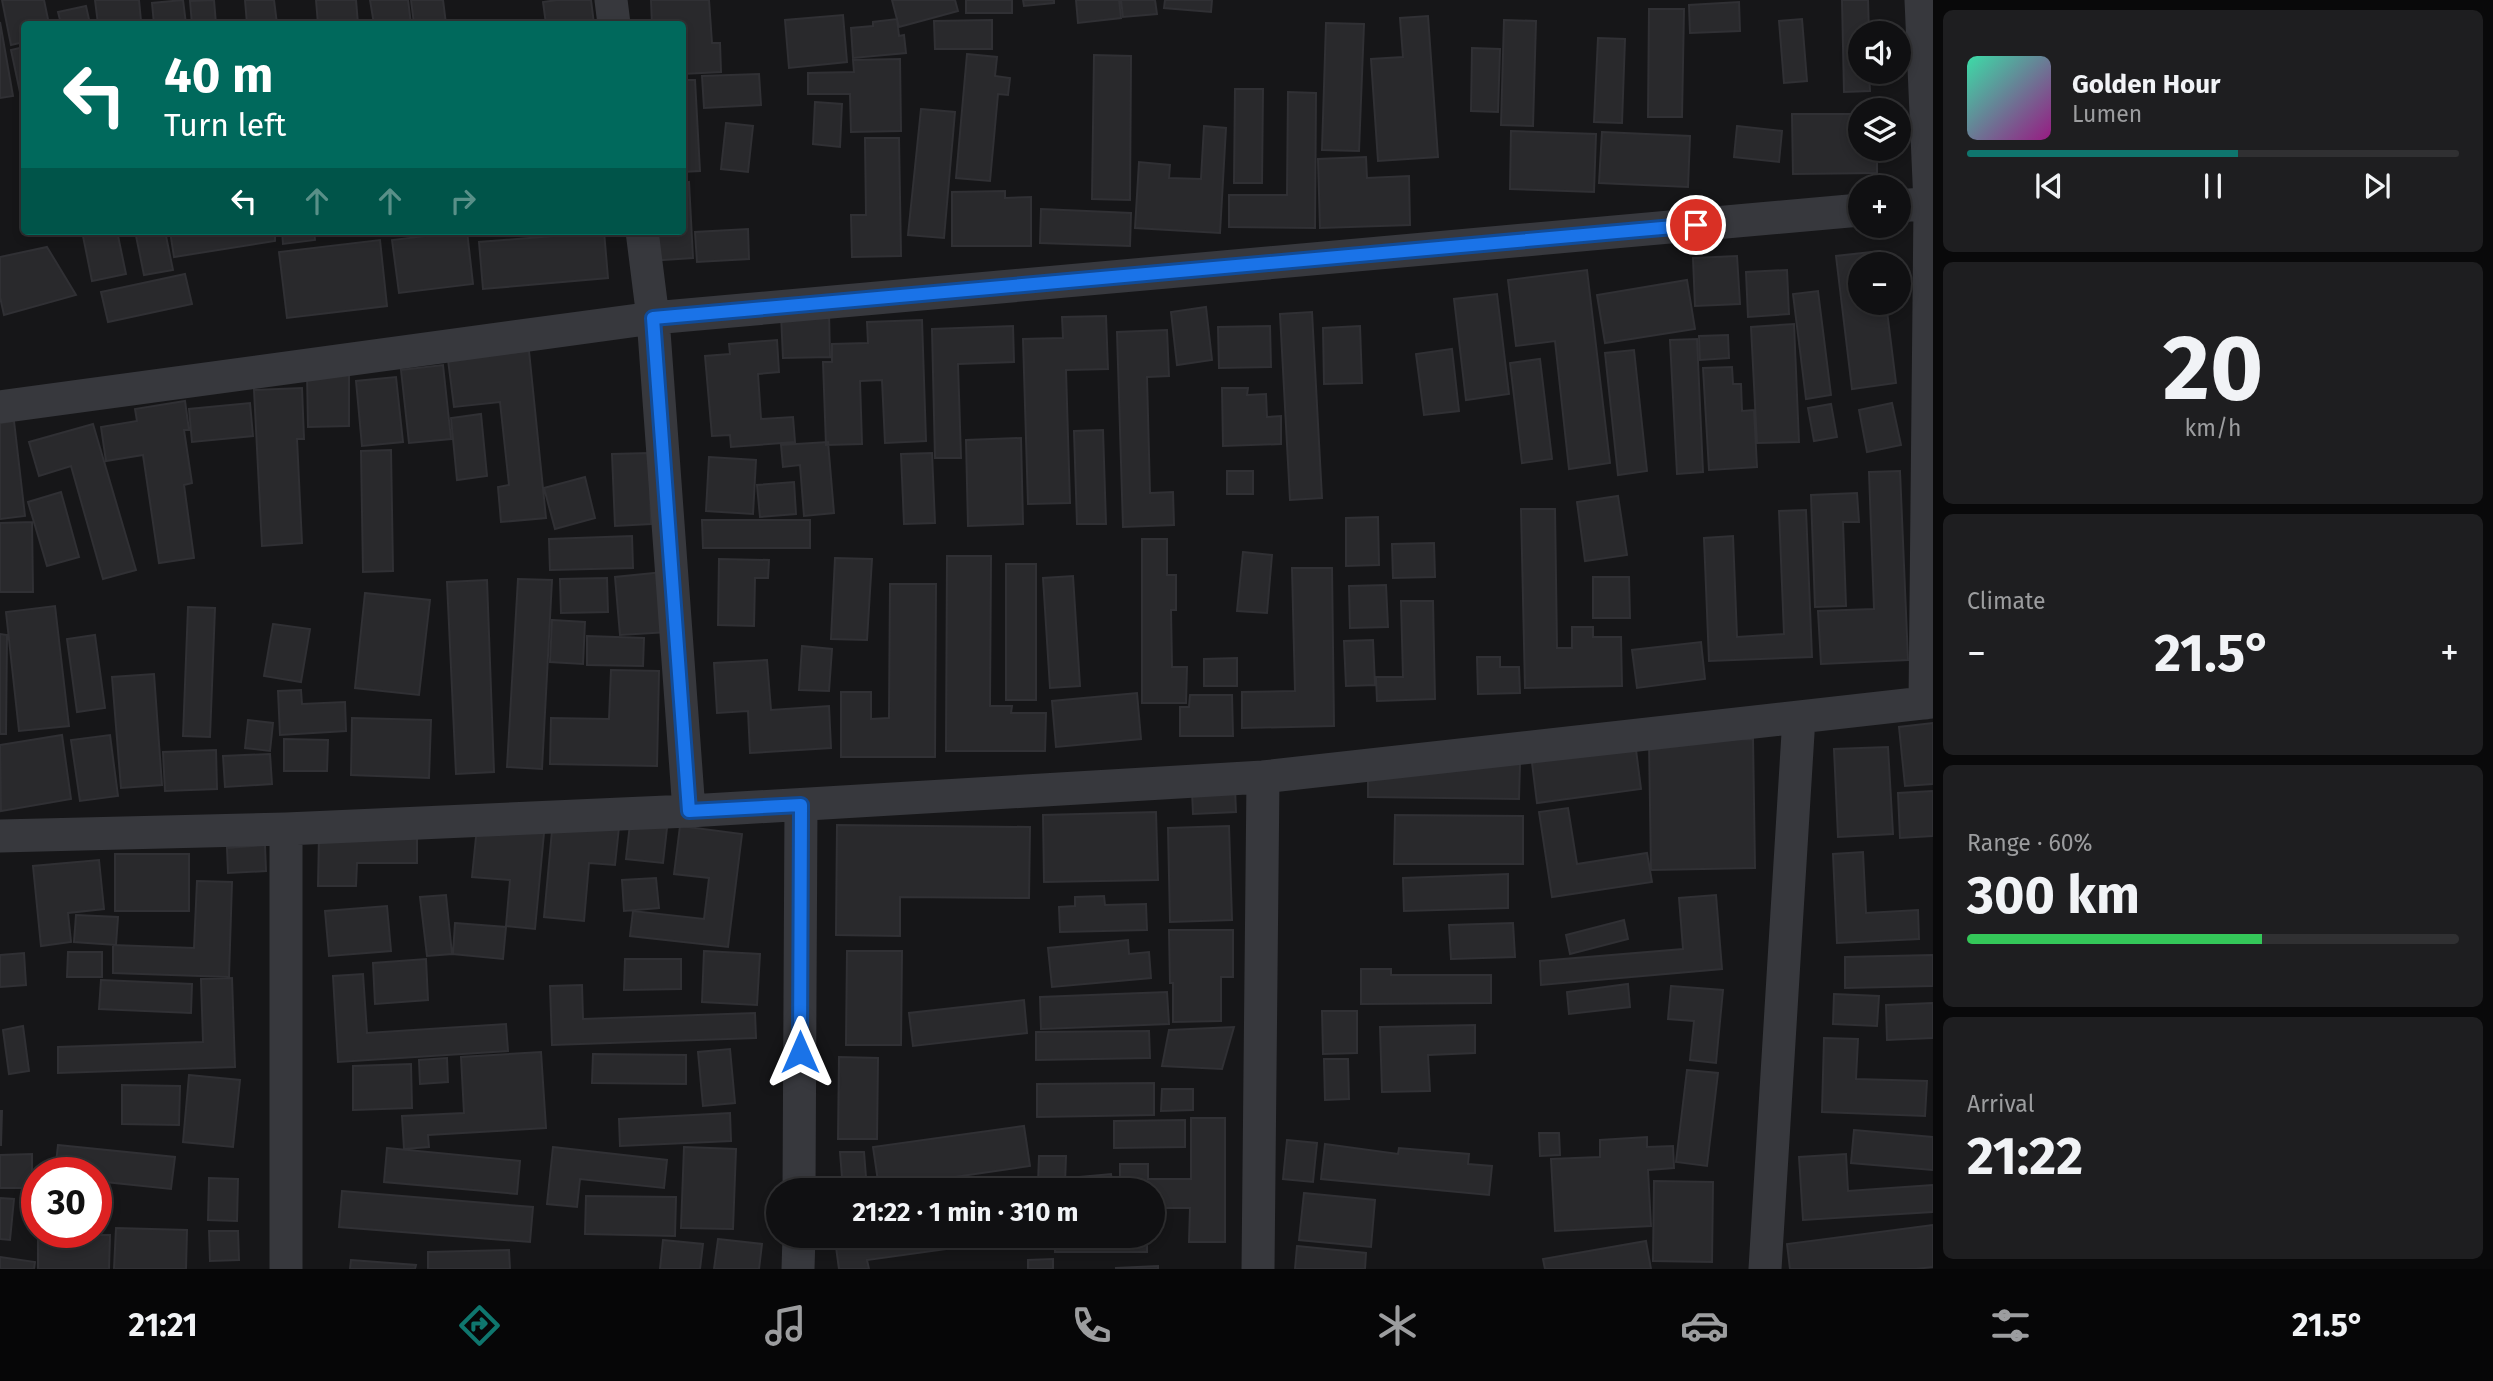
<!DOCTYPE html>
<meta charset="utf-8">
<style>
:root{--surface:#101012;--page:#1e1e20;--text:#f1f3f6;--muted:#9c9d9f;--line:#303032;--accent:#0f766e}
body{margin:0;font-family:"Fira Sans",sans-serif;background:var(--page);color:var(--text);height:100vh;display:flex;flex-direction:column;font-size:26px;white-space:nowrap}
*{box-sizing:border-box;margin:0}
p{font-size:23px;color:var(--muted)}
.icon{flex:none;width:38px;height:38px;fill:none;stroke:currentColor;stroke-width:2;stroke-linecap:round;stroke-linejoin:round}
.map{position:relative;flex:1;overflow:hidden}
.panel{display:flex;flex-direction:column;gap:10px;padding:10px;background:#09090a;width:560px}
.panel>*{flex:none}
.guide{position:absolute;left:21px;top:21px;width:665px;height:214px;border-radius:7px;box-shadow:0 4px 10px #0003,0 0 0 2px var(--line);background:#00695c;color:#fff;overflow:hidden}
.controls{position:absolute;left:1848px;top:21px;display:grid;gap:14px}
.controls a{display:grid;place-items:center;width:63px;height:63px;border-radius:50%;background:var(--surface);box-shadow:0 4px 10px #0003,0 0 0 2px var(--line);font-size:35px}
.speed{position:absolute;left:21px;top:1157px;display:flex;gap:14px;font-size:35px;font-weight:700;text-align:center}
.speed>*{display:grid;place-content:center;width:91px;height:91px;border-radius:50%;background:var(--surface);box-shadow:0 4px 10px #0003,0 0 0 2px var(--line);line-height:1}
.speed .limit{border:10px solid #d22;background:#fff;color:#111}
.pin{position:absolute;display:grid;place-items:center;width:60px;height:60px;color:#fff;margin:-30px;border:4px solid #fff;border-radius:50%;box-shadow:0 2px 7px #0007}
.me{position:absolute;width:77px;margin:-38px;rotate:0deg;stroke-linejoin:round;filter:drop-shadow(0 0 5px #0008)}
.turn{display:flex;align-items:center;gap:24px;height:147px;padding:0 28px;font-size:32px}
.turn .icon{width:91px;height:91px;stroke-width:2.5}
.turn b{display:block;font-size:49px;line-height:60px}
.lanes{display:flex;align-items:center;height:66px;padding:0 28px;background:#0003;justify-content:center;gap:35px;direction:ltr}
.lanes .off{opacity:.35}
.big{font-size:52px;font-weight:700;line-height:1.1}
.panel .tile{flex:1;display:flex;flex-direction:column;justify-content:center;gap:10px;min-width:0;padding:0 24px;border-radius:10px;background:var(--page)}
.panel .dial{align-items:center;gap:0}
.dial b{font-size:91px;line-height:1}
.song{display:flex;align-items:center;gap:21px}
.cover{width:84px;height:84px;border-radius:10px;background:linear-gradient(135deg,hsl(160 70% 55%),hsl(310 70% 35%))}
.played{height:7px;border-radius:4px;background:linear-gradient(90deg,var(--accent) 55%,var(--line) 55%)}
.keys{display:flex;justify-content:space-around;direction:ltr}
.heat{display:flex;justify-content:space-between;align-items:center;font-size:38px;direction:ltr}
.charge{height:10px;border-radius:5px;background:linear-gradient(90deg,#34c759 60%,var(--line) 0)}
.trip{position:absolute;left:766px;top:1178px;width:399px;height:70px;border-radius:35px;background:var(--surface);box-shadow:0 4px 10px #0003,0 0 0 2px var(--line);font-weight:700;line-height:70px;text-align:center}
.tab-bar{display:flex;height:112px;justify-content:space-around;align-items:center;background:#060607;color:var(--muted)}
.tab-bar .icon{width:49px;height:49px}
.tab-bar .current{color:var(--accent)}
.tab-bar b{font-size:32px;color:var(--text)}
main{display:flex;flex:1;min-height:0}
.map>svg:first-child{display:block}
.building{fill:#29292c;stroke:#303034;stroke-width:2}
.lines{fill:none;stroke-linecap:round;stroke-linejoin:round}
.street{stroke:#37383d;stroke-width:33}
.route-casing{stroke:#114b97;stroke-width:18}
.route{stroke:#1a73e8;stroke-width:12}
</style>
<main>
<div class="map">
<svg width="1933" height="1269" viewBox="0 0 1933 1269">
<rect width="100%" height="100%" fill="#161618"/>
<path class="building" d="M2,0H44L49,24H24V42L11,45Z
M95,0H139L141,21L98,24Z
M183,0L186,24H154L152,3Z
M214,0L216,24H192L190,1Z
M245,0H274L277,24H247Z
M316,0H356L358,24H318Z
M370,0H408L411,24H374Z
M411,0H443L446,24H414Z
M557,0H591L594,24H546L543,2Z
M651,0H709L712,43H720L721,72L682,74V24H652Z
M892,0H955L958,11L899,27Z
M966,0H1012V13H966Z
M1023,0H1054V3L1024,6Z
M1076,0H1119L1121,18L1078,23Z
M1121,0H1155L1157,14L1123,17Z
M1165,0H1212L1211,12L1164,8Z
M1842,0H1868L1869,33H1860V72H1869L1870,91L1844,92Z
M1739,2L1740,31L1690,33L1689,5Z
M86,6L90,24H61L58,12Z
M1649,9H1684L1682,117H1648Z
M843,15L847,62L789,68L785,20Z
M1428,16L1438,157L1378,161L1371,59L1403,57L1400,18Z
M897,19L899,36L904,35L906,53L853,58L851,28L873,26V22Z
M1802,19L1807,81L1784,83L1779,21Z
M992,20V49H935L934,21Z
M1504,20L1536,21L1533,126L1501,125Z
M0,22L13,96L0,98Z
M1326,23L1364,24L1359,151L1322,150Z
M1598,38L1625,39L1622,123L1594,122Z
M24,47V97H21L11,50Z
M1472,48L1500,49L1498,112L1471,111Z
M967,54L997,57L995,76L1010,78L1008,95L998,94L990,181L956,178Z
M1094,55L1131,56L1130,200L1092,199Z
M900,59L901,131L851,132L850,94H808V73L854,72L853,60Z
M759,74L761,105L704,108L702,76Z
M682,80H695L700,171L682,172Z
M1235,89H1263L1262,183H1234Z
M1288,92L1316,93L1315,228L1229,227V195H1287Z
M815,102L842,104L840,147L813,144Z
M921,109L955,112L944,238L908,235Z
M1792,114H1860V149H1877V173L1793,174Z
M726,123L753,126L748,172L721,169Z
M1204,126L1226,128L1220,233L1135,228L1139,162L1170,165L1169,178L1201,179Z
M1737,126L1782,131L1779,162L1734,157Z
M1511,131L1596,134L1594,192L1510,189Z
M1602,132L1690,136L1688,187L1599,183Z
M865,138H899L901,256L852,257L851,215H866Z
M1366,157L1367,178L1409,176L1410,225L1320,228L1318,159Z
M689,182L693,258L648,261L647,231H682V183Z
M1005,191V198L1031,197V246H952V192Z
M1041,209L1131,213L1130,246L1040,243Z
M748,229L749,259L697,262L695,232Z
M82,231H117L126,274L92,281Z
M135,231H165L173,270L144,275Z
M170,231H275V241L174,257Z
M282,231H314L315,240L283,244Z
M350,231H381V232L351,236Z
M467,231L473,284L399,293L392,240Z
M488,231H531V232L489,236Z
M552,231H604L608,278L483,289L479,242L553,236Z
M380,240L387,306L287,318L279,252Z
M47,247L76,295L4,315L0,297V257Z
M1880,251L1882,264H1860V303H1886L1896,383L1852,389L1836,256Z
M1737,256L1740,304L1695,306L1693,258Z
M1587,270L1610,463L1569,469L1555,341L1516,346L1508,280Z
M1787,270L1789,314L1748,317L1746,272Z
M185,274L192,304L108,322L101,292Z
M1687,280L1695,329L1605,343L1597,295Z
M1818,291L1831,395L1806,399L1793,294Z
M1497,294L1509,394L1466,400L1454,299Z
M1206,307L1212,360L1177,365L1171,312Z
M829,312L830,357L783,358L781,314Z
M1312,312L1322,498L1290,500L1280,314Z
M1106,316L1108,369L1066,370L1070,503L1028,504L1023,339L1063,338L1062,317Z
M922,320L926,441L885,443L882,380L860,381L862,444L826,445L823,362H832V344L868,343L867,322Z
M1794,324L1799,442L1757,443L1751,327Z
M1013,326L1014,362L958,364L961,458H935L932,329Z
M1270,326L1271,367L1219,368L1218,327Z
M1360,326L1362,383L1324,384L1323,328Z
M1167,330L1169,376L1147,377L1150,493L1173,492L1174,525L1123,527L1117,332Z
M1728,335L1729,358L1700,360L1699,336Z
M1697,339L1703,472L1677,474L1670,340Z
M777,340L779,372L758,374L761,419L793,417L795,442L731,447L730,435L712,436L705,356L730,354L729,344Z
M1452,349L1459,411L1424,415L1416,354Z
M1634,350L1647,471L1618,475L1605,353Z
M529,351L546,518L501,522L498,487L509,485L500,402L454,407L448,360Z
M1540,359L1552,459L1522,463L1510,363Z
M443,365L451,439L409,443L401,370Z
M1732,367L1733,384H1741L1742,411L1754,410L1757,467L1709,470L1703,368Z
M349,371V426L308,427L307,373Z
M396,377L403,442L362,446L356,381Z
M302,388L304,439H297L302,543L262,546L254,390Z
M1222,388H1248L1247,395L1266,394L1267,417L1281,416V444L1223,446Z
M185,401L189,430H184L192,483L184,485L194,558L159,563L143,455L106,461L101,427L137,421L135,409Z
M250,403L253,436L192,442L189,409Z
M1892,403L1901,445L1867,452L1859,410Z
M1831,404L1837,437L1814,441L1808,408Z
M481,414L487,476L457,480L451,418Z
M14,421L25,516L0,519V423Z
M93,424L136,570L103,579L71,466L39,476L29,442Z
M1103,430L1106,524H1077L1074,431Z
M1021,438L1023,524L968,526L966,440Z
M828,442L834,513L804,516L800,465L783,467L781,445Z
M391,450L393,571L363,572L361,451Z
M649,453L651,524L615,526L612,454Z
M932,453L935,523L904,524L901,454Z
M709,457L756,460L753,514L706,511Z
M1227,471H1253V494H1227Z
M1900,471L1908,660L1821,664L1818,611L1874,609L1869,472Z
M585,477L595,518L555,529L544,488Z
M794,482L796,514L760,517L757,485Z
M61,492L79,557L47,566L28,502Z
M1857,493L1859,522H1843L1846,606L1815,607L1811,495Z
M1618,496L1627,555L1585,561L1577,502Z
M1521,509H1555L1557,648H1572V627H1593V637H1621L1622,686L1525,688Z
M1806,510L1812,657L1709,661L1704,538L1733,536L1737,637L1784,634L1779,511Z
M1378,517L1379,565L1346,566V518Z
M702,520H810V548H703Z
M32,522L33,592H0V523Z
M632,536L633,568L550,570L549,539Z
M1142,539H1167V575H1176V610H1171L1172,667H1187L1186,703H1142Z
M1434,543L1435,577L1393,578L1392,544Z
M1243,552L1272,555L1267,613L1237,611Z
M947,556H991L990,706H1012L1011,713H1046L1045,751H946Z
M835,558L872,559L867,640L831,639Z
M719,559L769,560L768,578H755L754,626L718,625Z
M1006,564H1036V700H1006Z
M1292,568H1332L1334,726L1242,728V692L1295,691Z
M663,572L668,632L620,635L615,577Z
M1073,576L1080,686L1050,688L1043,578Z
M1593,577H1629L1630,618H1593Z
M607,578L608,612L561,613L560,579Z
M518,579L552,580L542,769L507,767Z
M487,580L494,772L456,774L447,582Z
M890,584H936L935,757H841V692H871V719L889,718Z
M1386,585L1388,627L1350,628L1349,586Z
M365,593L430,600L419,695L355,688Z
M1401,601H1433L1435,699L1377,701L1376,677H1403Z
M55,606L69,726L19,731L6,612Z
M188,607L215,608L210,737L183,736Z
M552,620L585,622L583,664L550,662Z
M273,624L310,629L301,682L264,676Z
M0,634L7,635L6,734H0Z
M95,635L105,708L77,712L67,639Z
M587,636L644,638L643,666L587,665Z
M1373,640L1375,685L1346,686L1344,641Z
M1701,642L1705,679L1637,688L1632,650Z
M802,646L832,649L829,691L799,690Z
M1477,657H1500V667H1519L1520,693L1478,694Z
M1237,658V686H1204V659Z
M767,660L771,710L829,706L831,748L750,753L748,711L717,713L714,663Z
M611,670L659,671L657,766L550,764L551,718L609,719Z
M154,674L162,785L121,788L112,677Z
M301,690L302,704L345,702L346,731L280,735L278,691Z
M1137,693L1141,739L1056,747L1052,701Z
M1190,695H1232L1233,736H1180V707H1189Z
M352,718L431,720L429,778L351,775Z
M248,720L273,723L270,751L245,748Z
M1933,723V784L1905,786L1899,727Z
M62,735L71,799L1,811L0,745Z
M110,735L118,796L80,801L71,740Z
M284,739L328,740L327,771H284Z
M1753,739L1755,868L1651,870L1649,741Z
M1635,742L1641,789L1537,803L1531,755Z
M1888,747L1893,834L1838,837L1834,749Z
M216,750L217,789L165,791L163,752Z
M270,754L272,784L225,787L223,756Z
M1368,761L1520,763L1519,799L1368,797Z
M1235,788L1236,812L1193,814L1192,791Z
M1933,791V836L1900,838L1898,793Z
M1568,808L1577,864L1647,853L1652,882L1552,897L1539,812Z
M1156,812L1158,880L1044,882L1043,815Z
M1395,815L1523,816V864H1394Z
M553,820L619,827L615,865L589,863L584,921L544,917Z
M630,824L667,828L663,863L626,859Z
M837,825L1030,827L1029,898L900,897V936L836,935Z
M680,826L742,834L728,947L630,936L633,911L704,919L709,878L674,874Z
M1229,826L1232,920L1170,922L1168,828Z
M477,827L544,833L535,929L506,926L510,880L472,877Z
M319,836L417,837V863H357L356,886H318Z
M265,845L266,871L228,873L227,848Z
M1863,852L1866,913L1918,910L1919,939L1837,943L1833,854Z
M115,854H189V911H115Z
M99,860L104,909L68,913L71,942L41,946L33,866Z
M1508,874V908L1404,911L1403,878Z
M656,878L659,908L624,911L622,880Z
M197,881L232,882L229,977L113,973V945L194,948Z
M446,895L452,954L427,956L420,897Z
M1716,895L1722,969L1541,985L1540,961L1683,949L1679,898Z
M1104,896L1105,905L1146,904L1147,930L1060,932L1059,907L1075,906V897Z
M387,906L391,951L329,956L325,911Z
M76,915L118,917L116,945L74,942Z
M1624,920L1628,939L1570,954L1566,935Z
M455,923L506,927L503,959L453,954Z
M1513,923L1515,957L1451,959L1449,925Z
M1169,930H1233V977H1221V1021L1173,1022V983H1170Z
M1128,940L1129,954L1149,952L1151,978L1052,987L1048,948Z
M704,951L760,954L757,1005L702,1002Z
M847,951H902L901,1045H846Z
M68,952H102V977H67Z
M24,953L26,985L0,987V955Z
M1933,955V986L1845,988V957Z
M426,959L428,1000L375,1004L373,963Z
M625,959H681V989L624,990Z
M1361,969H1391V975H1491V1003L1361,1004Z
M363,974L367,1033L506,1024L508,1051L338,1062L333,976Z
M232,978L235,1067L58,1073V1047L203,1042L201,979Z
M101,980L192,984L191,1013L99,1009Z
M1628,984L1630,1007L1569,1014L1567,992Z
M582,985L583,1019L755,1013L756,1038L552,1045L550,986Z
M1671,986L1723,990L1716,1063L1690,1060L1694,1021L1668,1019Z
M1167,992L1169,1024L1041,1029L1040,997Z
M1834,994L1879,996L1877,1026L1833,1024Z
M1024,1000L1027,1033L913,1046L909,1013Z
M1933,1003V1038L1887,1040L1886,1005Z
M1322,1011H1357V1053L1323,1054Z
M1475,1025V1053L1428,1055L1430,1091L1382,1092L1380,1027Z
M23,1026L29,1071L9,1074L3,1030Z
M1234,1027L1222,1069L1162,1066L1169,1030Z
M1149,1031L1150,1058L1036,1060V1032Z
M1824,1038L1858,1039L1856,1079L1927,1081L1925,1116L1822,1112Z
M730,1049L735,1103L703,1106L698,1052Z
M541,1052L546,1128L428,1135L429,1147L404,1149L402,1116L464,1113L461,1057Z
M593,1054L686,1055V1084L592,1083Z
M839,1057L878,1058L877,1139H838Z
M447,1058L448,1082L420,1084L419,1060Z
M1324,1059H1348L1349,1099L1325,1100Z
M411,1064L412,1108L353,1110V1066Z
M1687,1070L1718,1073L1707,1166L1676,1162Z
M189,1075L240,1080L233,1147L183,1142Z
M1154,1083V1115L1037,1117V1084Z
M122,1085L180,1086L179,1125L122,1124Z
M1162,1089H1193V1110L1161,1111Z
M0,1111H2L1,1145H0Z
M730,1113L731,1141L620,1146L619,1119Z
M1191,1118H1225V1242H1189L1190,1208H1153V1190H1120V1164H1148V1179H1191Z
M1185,1120V1147L1114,1148V1121Z
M1024,1126L1030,1166L879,1188L873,1147Z
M1854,1130L1933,1137V1170L1851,1163Z
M1539,1133H1559L1560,1155L1540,1156Z
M1647,1137V1147L1673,1146L1674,1168L1648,1170L1651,1226L1555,1231L1551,1159L1600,1157V1140Z
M1287,1140L1317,1143L1313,1182L1283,1179Z
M1325,1144L1398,1154L1399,1148L1469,1154L1468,1164L1492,1166L1489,1195L1321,1179Z
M58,1145L175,1157L171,1189L96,1181V1172H55Z
M553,1147L667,1160L664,1188L580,1179L577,1207L547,1204Z
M684,1147L736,1149L733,1229L681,1228Z
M387,1148L520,1161L517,1194L384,1182Z
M840,1152H864L867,1190H843Z
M32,1154V1188H0V1155Z
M1846,1154L1848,1191L1933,1185V1212L1803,1220L1799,1157Z
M1039,1156H1066L1065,1183H1038Z
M1111,1174L1113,1190H1040L1070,1187L1069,1178Z
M209,1178L238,1179L237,1221L208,1220Z
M1654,1181L1713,1182L1712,1262L1653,1261Z
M342,1191L533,1207L530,1242L339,1227Z
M1304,1193L1375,1200L1371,1247L1299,1240Z
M586,1196L676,1197L675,1236L585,1234Z
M0,1198L14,1199L10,1240L0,1239Z
M1933,1225V1267L1915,1269H1790L1787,1244Z
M116,1228L187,1230L186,1269H114Z
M209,1231H238L239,1260L210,1261Z
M38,1235H110L109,1269H38Z
M845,1236H869V1240L845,1241Z
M918,1236H945L947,1249L867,1260L869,1269H839L836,1247Z
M1055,1236H1147V1252H1055Z
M718,1239L762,1244L759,1269H714Z
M663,1240L703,1244L700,1269H660Z
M1646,1241L1651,1269H1545L1543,1259Z
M1297,1246L1366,1253L1365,1269H1295Z
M509,1250L510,1269H428V1252Z
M0,1257L35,1262L34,1269H0Z
M1053,1259V1269H1028V1260Z
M351,1260L416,1265L415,1269H350Z
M1158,1266V1269L1115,1268Z"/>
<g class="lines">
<path class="street" d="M611,0L614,24
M1921,0L1930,204L1925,703
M1899,206L1933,203
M642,231L653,318L689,811
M0,407L653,318L1860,210
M286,829V1269
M0,836L286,829L689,811L1263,777L1933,702
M799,1190L801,805
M798,1269L799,1236
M1258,1269L1263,777
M1765,1269L1799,717"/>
</g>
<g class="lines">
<g class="route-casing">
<path id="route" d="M800,1052L801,805L689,811L653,318L1696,225"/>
</g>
<use href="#route" class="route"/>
</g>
</svg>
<div class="controls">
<a><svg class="icon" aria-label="sound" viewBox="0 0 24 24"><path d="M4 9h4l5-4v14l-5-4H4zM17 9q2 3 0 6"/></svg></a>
<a><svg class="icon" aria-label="layers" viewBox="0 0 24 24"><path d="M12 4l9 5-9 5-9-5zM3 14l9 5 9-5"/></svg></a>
<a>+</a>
<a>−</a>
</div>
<div class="speed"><div class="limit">30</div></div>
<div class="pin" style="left:1696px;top:225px;background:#d93025"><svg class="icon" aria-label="arrive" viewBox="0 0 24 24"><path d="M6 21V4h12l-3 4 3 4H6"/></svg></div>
<svg class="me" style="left:800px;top:1052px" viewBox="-20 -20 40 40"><path d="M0-17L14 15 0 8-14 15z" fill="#1a73e8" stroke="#fff" stroke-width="4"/></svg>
<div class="trip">21:22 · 1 min · 310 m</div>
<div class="guide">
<div class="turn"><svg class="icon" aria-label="left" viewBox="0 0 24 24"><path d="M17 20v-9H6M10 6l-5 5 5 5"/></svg><div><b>40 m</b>Turn left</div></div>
<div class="lanes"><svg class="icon" aria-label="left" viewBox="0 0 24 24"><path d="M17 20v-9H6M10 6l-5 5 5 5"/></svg><svg class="icon off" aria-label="ahead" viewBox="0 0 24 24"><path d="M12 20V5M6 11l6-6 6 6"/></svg><svg class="icon off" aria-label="ahead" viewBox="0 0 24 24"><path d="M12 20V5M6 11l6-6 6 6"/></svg><svg class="icon off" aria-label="right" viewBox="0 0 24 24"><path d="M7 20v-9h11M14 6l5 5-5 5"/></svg></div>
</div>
</div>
<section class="panel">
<div class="tile">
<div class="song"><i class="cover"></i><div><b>Golden Hour</b><p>Lumen</p></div></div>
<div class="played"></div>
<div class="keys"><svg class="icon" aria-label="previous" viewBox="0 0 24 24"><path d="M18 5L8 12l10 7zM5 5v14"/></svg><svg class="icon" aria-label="pause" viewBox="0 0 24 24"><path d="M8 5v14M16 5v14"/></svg><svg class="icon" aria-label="next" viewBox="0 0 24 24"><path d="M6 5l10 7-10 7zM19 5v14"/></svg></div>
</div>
<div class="tile dial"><b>20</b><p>km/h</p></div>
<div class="tile"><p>Climate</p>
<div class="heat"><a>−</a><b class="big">21.5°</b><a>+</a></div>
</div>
<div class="tile"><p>Range · 60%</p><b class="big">300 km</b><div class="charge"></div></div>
<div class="tile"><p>Arrival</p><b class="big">21:22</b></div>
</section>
</main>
<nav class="tab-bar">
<b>21:21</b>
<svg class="icon current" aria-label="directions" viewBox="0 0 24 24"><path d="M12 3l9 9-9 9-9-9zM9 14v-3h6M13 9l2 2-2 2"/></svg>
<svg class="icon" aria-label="music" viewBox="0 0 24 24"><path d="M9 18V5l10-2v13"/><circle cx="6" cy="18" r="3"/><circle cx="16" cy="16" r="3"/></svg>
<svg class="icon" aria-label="phone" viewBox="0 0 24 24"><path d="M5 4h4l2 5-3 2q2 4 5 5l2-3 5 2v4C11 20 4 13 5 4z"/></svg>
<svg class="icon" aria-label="climate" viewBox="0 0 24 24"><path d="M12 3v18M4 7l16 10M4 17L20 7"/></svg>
<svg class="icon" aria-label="car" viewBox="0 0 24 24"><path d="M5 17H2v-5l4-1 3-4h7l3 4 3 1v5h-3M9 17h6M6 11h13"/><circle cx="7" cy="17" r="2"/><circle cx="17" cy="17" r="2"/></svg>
<svg class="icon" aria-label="filters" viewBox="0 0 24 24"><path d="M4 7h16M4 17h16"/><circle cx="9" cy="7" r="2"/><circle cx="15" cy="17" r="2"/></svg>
<b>21.5°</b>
</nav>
